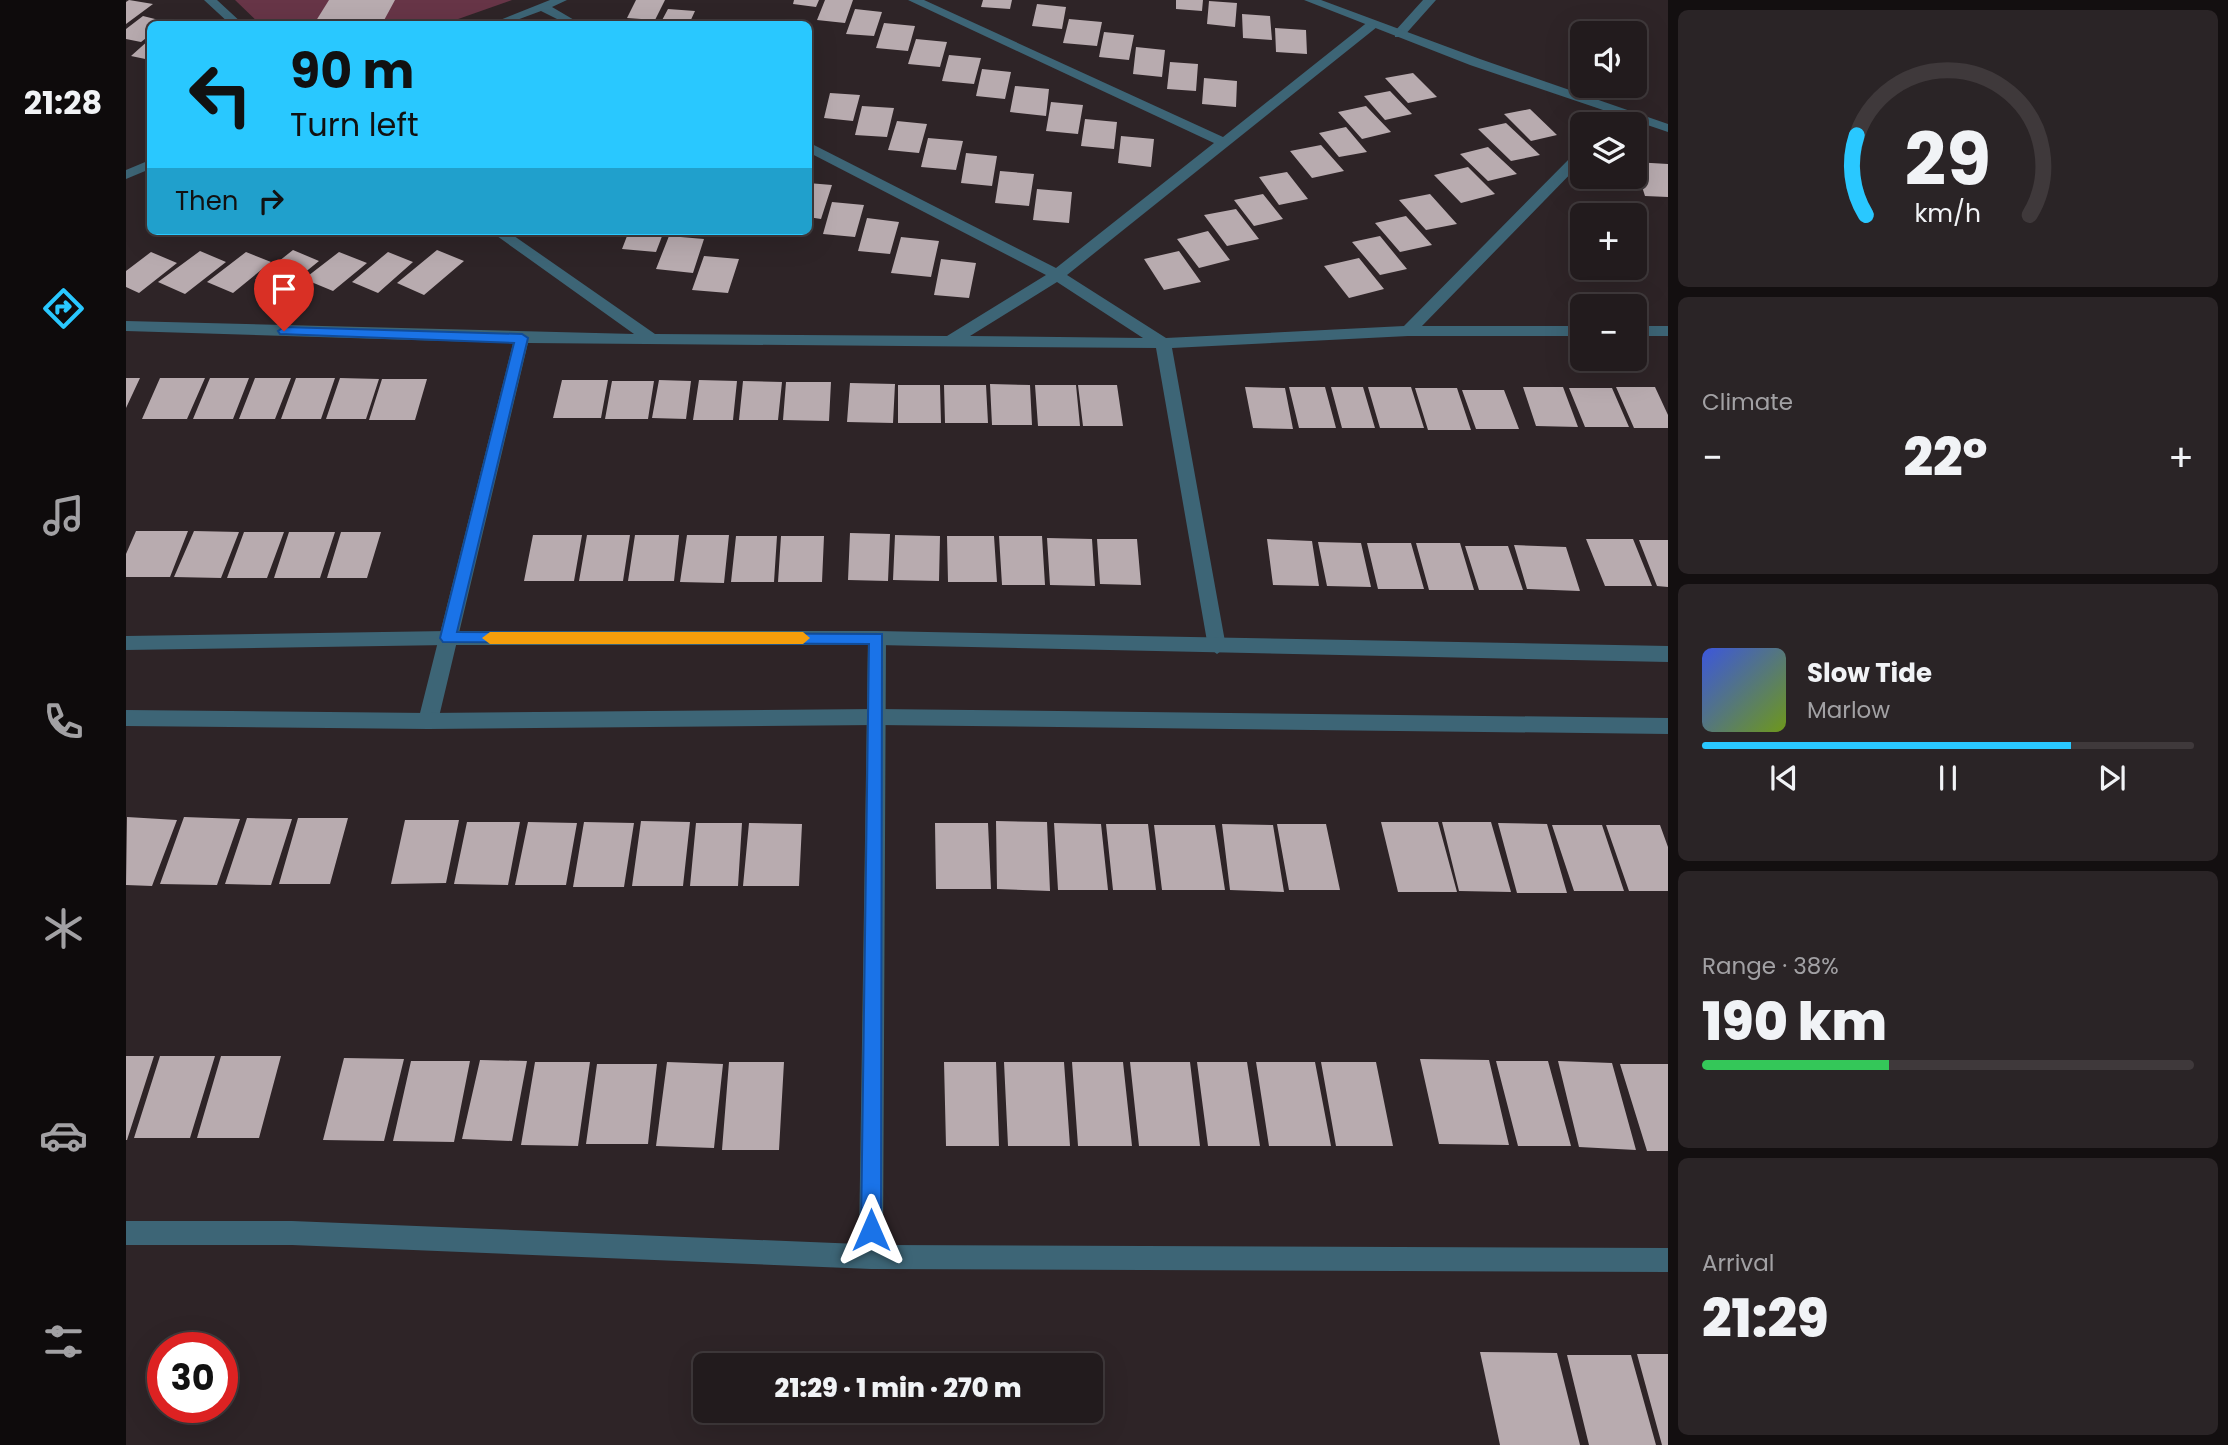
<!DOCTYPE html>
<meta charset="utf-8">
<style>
:root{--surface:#221b1d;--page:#2a2426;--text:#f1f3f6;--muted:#a2a1a4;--line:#3f393b;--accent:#29c8ff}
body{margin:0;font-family:Poppins,sans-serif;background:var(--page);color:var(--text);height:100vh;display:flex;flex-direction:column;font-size:26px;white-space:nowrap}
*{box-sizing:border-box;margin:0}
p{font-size:23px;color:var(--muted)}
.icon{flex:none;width:38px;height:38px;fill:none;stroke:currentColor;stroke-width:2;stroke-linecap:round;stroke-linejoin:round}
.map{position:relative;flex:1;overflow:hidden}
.panel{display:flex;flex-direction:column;gap:10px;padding:10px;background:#130f10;width:560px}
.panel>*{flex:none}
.guide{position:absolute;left:21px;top:21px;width:665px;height:214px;border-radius:10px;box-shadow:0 7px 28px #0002,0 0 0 2px var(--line);background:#29c8ff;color:#111;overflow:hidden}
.fabs{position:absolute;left:1444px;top:21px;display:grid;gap:14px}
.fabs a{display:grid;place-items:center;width:77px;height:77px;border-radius:10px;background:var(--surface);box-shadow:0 7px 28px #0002,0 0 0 2px var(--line);font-size:35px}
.speed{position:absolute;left:21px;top:1332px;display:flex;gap:14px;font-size:35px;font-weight:700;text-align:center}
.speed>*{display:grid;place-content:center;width:91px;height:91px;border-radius:50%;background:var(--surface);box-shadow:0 7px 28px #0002,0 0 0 2px var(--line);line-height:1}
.speed .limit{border:10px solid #d22;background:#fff;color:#111}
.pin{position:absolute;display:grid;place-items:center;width:60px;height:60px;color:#fff;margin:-72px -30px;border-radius:50% 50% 50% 0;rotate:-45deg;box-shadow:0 0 7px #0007}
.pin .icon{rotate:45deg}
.me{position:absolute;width:77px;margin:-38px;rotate:0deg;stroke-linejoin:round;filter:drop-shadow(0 0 5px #0008)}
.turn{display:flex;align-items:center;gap:24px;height:147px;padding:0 28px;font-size:32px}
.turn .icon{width:91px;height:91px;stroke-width:2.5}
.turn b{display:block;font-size:49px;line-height:60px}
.then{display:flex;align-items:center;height:66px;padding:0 28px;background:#0003;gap:14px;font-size:26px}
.big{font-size:52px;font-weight:800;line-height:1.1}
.panel .widget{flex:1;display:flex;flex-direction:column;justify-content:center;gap:10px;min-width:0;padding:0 24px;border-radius:10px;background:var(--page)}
.panel .dial{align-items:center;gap:0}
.dial svg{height:182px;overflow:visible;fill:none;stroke:var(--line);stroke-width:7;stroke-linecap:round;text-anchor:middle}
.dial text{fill:var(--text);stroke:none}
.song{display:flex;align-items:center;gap:21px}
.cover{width:84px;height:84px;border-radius:10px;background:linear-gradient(135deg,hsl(230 70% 55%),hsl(80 70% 35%))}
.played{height:7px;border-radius:4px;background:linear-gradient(90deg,var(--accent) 75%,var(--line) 75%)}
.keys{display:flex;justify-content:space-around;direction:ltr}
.heat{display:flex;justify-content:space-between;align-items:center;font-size:38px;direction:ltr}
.charge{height:10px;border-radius:5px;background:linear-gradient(90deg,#34c759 38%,var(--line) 0)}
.trip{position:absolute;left:567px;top:1353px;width:410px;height:70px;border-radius:10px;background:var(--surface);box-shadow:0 7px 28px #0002,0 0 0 2px var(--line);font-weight:800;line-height:70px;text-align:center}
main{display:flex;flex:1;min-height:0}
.tabs{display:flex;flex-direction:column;width:126px;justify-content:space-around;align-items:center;background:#0e0b0c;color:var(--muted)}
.tabs .icon{width:49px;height:49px}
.tabs .on{color:var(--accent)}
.tabs b{font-size:32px;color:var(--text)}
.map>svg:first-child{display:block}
.green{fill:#673547}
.building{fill:#b8abaf}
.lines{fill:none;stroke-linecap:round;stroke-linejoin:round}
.minor{fill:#3d6576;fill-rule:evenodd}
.tertiary{fill:#3d6576;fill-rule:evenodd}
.route{fill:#1a73e8;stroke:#114b97;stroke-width:2}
.slow{fill:#f59e0b}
</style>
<main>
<nav class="tabs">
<b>21:28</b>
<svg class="icon on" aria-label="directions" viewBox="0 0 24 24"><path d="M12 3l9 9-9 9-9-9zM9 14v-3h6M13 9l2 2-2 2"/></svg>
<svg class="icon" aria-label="music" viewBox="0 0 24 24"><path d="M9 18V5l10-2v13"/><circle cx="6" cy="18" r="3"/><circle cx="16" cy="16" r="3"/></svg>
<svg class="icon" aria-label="phone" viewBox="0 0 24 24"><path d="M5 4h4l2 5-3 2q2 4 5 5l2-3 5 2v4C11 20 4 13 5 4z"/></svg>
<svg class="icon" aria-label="climate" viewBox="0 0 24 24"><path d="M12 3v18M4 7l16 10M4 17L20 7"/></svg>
<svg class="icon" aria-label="car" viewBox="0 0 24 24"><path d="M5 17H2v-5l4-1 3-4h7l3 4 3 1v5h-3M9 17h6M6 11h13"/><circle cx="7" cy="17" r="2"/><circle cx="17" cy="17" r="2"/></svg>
<svg class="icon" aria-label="filters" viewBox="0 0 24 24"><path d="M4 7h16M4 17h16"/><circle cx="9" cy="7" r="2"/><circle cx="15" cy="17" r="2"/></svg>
</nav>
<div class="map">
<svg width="1542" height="1445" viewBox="0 0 1542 1445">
<rect width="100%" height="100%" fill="#2e2427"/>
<path class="green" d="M109,0H386L318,24H134Z"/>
<path class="building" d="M3,0L27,4L0,24V2Z
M203,0H269L256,24H188Z
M510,0H539L529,20L501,18Z
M668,0H693L690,7L667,4Z
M699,0H727L719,23L691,20Z
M857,0H886L884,9L855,7Z
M1050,0H1077L1076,11L1050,9Z
M1083,1L1111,3L1109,27L1081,24Z
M911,4L940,7L936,29L906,26Z
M542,9L569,11L563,24H534Z
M729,9L756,12L748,36L720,34Z
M1116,14L1144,16L1146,40L1117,38Z
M17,16L41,22L24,24V35L15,42L0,39V29Z
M943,19L976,22L971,46L937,43Z
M758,23L789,26L782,51L750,48Z
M1149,28L1180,30L1181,54L1150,52Z
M978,32L1008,35L1003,60L973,57Z
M24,39V60L5,56Z
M790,39L821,42L814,67L782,64Z
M1010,47L1039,50L1036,77L1007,74Z
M823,55L855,58L848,84L816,81Z
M1044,62L1072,64L1070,91L1041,89Z
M856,69L885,72L879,99L850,96Z
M1287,73L1311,97L1282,103L1259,78Z
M1078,78L1111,81L1110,107L1076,104Z
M889,86L923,89L920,116L884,112Z
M1264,91L1286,114L1259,120L1238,96Z
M704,93L734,95L727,121L698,118Z
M925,102L957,105L952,134L920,131Z
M736,106L768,108L761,137L729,135Z
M1240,106L1265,132L1236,139L1212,112Z
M1404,109L1431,135L1405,141L1378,114Z
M959,119L991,122L988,149L955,146Z
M771,121L801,124L793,153L762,150Z
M1380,123L1414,155L1385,161L1352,129Z
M1220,127L1241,152L1213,157L1193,133Z
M995,136L1028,139L1025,167L992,163Z
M802,138L837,141L830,170L795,167Z
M1195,145L1218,171L1186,178L1164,151Z
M1362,147L1391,174L1362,181L1334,154Z
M840,153L871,156L866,186L835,183Z
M1508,162L1542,164V197L1519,196Z
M1342,167L1369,194L1335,203L1308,175Z
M874,171L908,174L903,206L869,203Z
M1161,172L1182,199L1153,205L1133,177Z
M682,183L706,185L695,219L682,217Z
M911,189L946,192L943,223L907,220Z
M1137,194L1157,219L1128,226L1108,200Z
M1304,194L1331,224L1300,230L1273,200Z
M706,202L738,205L729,237L697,234Z
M1110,209L1133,239L1101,246L1078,215Z
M1280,216L1306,245L1274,252L1249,223Z
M741,218L773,222L764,254L732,251Z
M503,231H538L530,252L496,249Z
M1082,231L1104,260L1073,268L1051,239Z
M543,236L578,239L567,273L530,269Z
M1254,236L1281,269L1254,275L1226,242Z
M775,237L813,241L805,277L765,273Z
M167,250L193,261L156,291L129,280Z
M311,250L338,261L298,295L271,283Z
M74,251L100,262L59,294L32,282Z
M1053,251L1075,282L1038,290L1018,259Z
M25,252L51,263L13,293L0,287V271Z
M120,252L145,262L107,293L81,282Z
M213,252L241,263L207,291L178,279Z
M262,252L287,262L252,293L226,282Z
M578,256L613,259L602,293L566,290Z
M1233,258L1258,289L1223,298L1198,266Z
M815,259L850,263L843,298L808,295Z
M0,378H14L0,408Z
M34,378H79L61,419H16Z
M84,378H123L107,419H67Z
M129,378H165L149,419H113Z
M170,378H209L195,419H155Z
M214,378L253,379L240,419H200Z
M256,379H301L289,420H243Z
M436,380H482L475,418H427Z
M533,380L565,381L560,419L526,418Z
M573,380L611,381L607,420H567Z
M486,381H528L522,419H479Z
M617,381L656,382L652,420H613Z
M660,382H705L703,421L657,420Z
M724,383L769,384L767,423L721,422Z
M864,384L904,385L906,425H866Z
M772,385H814L815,423H772Z
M818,385H860L862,423H819Z
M909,385H950L954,426H912Z
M952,385H991L997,426H957Z
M1119,387L1159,388L1167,429L1127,428Z
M1163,387H1199L1210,428H1173Z
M1205,387H1237L1249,428H1216Z
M1242,387H1285L1298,428H1254Z
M1397,387H1437L1452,427L1410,426Z
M1490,387H1529L1542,415V428H1508Z
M1289,388H1331L1345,430H1302Z
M1443,388H1486L1503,427H1459Z
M1336,390H1378L1393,429H1350Z
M10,531H62L44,577H0V554Z
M68,531L113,532L95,578L48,577Z
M118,532H158L141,578H101Z
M163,532H209L194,578H148Z
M215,532H255L241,578H201Z
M724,533L764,534L762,581L722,580Z
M407,535H456L448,581H398Z
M461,535H504L497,581H453Z
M509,535H553L548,581H502Z
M561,535H603L598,583L554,582Z
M769,535L814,536L813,581L767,580Z
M610,536H651L648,582H605Z
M655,536H698L696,582H652Z
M821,536H868L871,582H822Z
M873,536H916L919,585H876Z
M921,538L966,539L969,586L924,585Z
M971,539H1011L1015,585L974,584Z
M1141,539L1186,541L1193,586L1147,585Z
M1460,539H1507L1526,586H1479Z
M1513,540H1542V587L1531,586Z
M1192,542L1235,543L1245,587L1201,586Z
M1241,543H1285L1298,589H1252Z
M1290,543H1334L1348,590H1303Z
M1388,545L1440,547L1454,591L1401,589Z
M1339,546H1382L1397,590H1353Z
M1,817L51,820L26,886L0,885Z
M58,817L114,819L91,885L34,884Z
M121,818L166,819L145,885L99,884Z
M172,818H222L204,884H153Z
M279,820H333L320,883L265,884Z
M515,821L564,822L557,886H506Z
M870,821L921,822L924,891L871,889Z
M341,822H394L382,885L328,884Z
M402,822L451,823L440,885H389Z
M458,822L508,823L498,887H447Z
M1255,822H1312L1331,892H1272Z
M1316,822H1365L1385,892L1333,891Z
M570,823H616L612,886H564Z
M623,823L676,824L673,886H617Z
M809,823H862L865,889H810Z
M928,823L975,824L982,890H932Z
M1372,823L1421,824L1441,893H1391Z
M980,824H1022L1030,890H987Z
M1096,824L1147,825L1158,892L1104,890Z
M1151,824H1200L1214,890H1163Z
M1028,825H1089L1099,890H1036Z
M1426,825H1476L1498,891H1448Z
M1480,825H1534L1542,847V891H1503Z
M0,1056H28L1,1140H0Z
M34,1056H89L64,1138H8Z
M95,1056H155L133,1138H71Z
M218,1058L278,1059L258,1141L197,1140Z
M1294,1059L1363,1060L1383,1145L1313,1144Z
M354,1060L401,1061L386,1141L336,1139Z
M285,1061H344L328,1142L267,1141Z
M1370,1061H1422L1445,1146H1392Z
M1432,1061L1486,1063L1510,1150L1453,1147Z
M409,1062H464L452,1146L395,1145Z
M541,1062L597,1064L588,1148L530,1146Z
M603,1062H658L653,1150H596Z
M818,1062H870L873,1146H820Z
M878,1062H938L944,1146H882Z
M946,1062H997L1006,1146H952Z
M1004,1062H1064L1074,1146H1013Z
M1071,1062H1121L1134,1146H1082Z
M1130,1062H1189L1205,1146H1143Z
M1195,1062H1250L1267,1146H1210Z
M471,1064H531L522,1144H460Z
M1494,1064H1542V1151H1521Z
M1354,1352L1431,1353L1454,1445H1374Z
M1511,1354H1542V1445H1536Z
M1441,1355H1505L1530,1445H1463Z"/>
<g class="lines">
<path class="minor" d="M78,0H91L117,24H104Z
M424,0H441L426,7L455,24H441L415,11L380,24H364Z
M782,0H798L1097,137L1243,21H1251V27L941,275L1040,338L1278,326L1451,151L1456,150V162L1296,326H1456V336H1282L1046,348L1100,647L1091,654L1082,647L1030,348L402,343L312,721L309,727H295L292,721L387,343L0,331V321L508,334L364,231H381L529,334L821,336L920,275L682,152V142L930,268L1088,143ZM931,282L1017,338L844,336Z
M1297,0H1310L1277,37H1269V31Z
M1491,110L1503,113L1492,124H1478Z
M24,160V169L0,179V170Z
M1508,326H1542V336H1508Z
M751,631L760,638L757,1245L1542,1248V1272L745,1269L166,1245H0V1221H166L733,1244L742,638Z"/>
<path class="tertiary" d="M1178,0H1195L1354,59L1542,124V132L1344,65Z
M322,631H751L1542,646V662L751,645H322L0,650V636Z
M751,709L1542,718V734L751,725L302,729L0,726V710L302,713Z"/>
</g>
<path class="route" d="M158,327L396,334L402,338L331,632L756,634L755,1230L752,1237L745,1240L738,1237L735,1230L743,644L317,642L314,638L388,343L154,334L152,331Z"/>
<path class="slow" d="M364,632H677L684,638L677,644H364L356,638Z"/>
</svg>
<div class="fabs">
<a><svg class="icon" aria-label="sound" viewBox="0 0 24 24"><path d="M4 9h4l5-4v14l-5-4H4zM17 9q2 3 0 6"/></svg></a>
<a><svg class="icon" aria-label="layers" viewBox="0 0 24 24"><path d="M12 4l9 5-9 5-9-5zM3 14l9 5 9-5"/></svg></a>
<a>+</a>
<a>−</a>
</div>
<div class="speed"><div class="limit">30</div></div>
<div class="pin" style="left:158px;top:331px;background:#d93025"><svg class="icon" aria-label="arrive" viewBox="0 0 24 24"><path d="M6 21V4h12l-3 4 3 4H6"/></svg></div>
<svg class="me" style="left:745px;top:1230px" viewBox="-20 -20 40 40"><path d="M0-17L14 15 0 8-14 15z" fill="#1a73e8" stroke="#fff" stroke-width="4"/></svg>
<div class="trip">21:29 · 1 min · 270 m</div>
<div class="guide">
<div class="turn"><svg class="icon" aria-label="left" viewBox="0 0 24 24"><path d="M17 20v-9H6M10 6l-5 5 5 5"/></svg><div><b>90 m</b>Turn left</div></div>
<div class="then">Then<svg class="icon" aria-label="right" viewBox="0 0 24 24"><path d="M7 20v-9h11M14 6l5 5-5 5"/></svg></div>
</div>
</div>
<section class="panel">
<div class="widget dial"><svg viewBox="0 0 100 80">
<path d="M14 69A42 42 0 1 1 86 69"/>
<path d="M14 69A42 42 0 0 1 10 34" stroke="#29c8ff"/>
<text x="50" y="56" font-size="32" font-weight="700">29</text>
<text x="50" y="72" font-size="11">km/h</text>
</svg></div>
<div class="widget"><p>Climate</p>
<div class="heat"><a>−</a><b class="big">22°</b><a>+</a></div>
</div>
<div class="widget">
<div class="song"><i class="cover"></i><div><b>Slow Tide</b><p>Marlow</p></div></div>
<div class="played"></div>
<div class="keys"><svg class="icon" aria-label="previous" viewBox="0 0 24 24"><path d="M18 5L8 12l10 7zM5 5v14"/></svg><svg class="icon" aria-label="pause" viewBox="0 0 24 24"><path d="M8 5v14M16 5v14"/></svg><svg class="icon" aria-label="next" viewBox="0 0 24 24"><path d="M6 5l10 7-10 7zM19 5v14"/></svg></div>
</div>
<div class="widget"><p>Range · 38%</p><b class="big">190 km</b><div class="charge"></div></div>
<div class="widget"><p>Arrival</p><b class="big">21:29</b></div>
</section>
</main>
